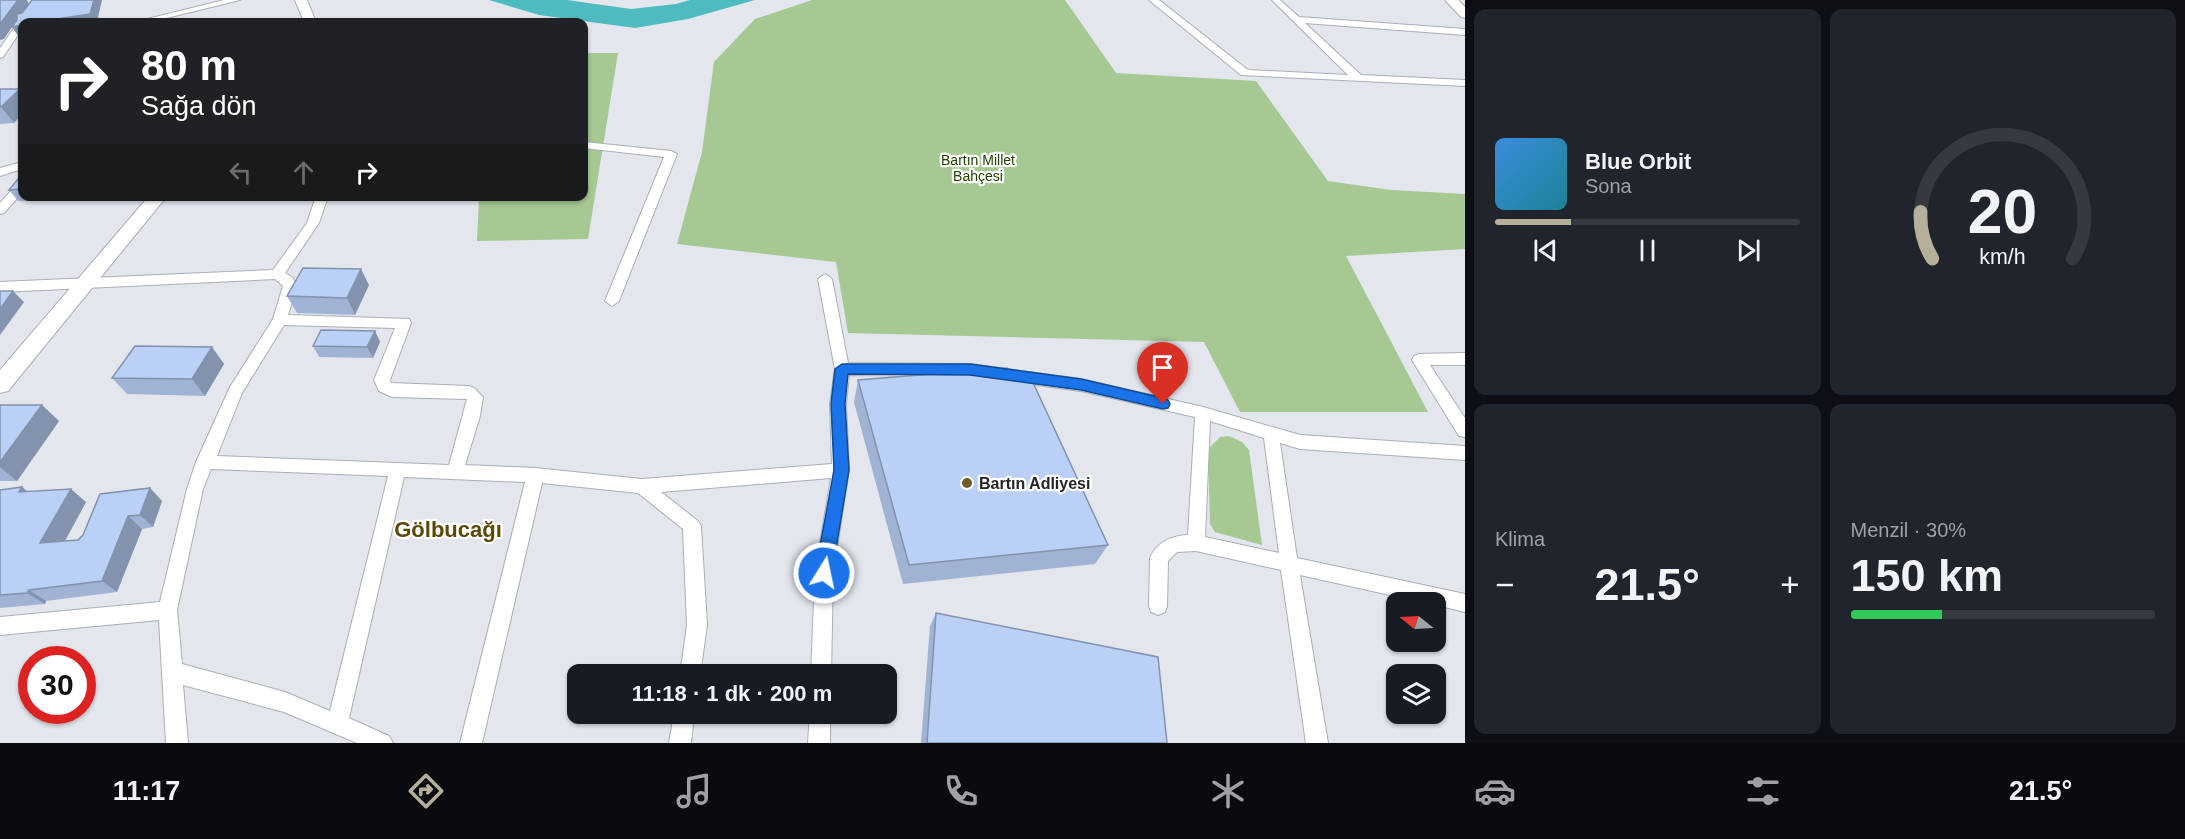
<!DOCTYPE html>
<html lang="tr">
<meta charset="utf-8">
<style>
:root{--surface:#171b24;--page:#20242c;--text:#f1f3f6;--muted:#9ea1a6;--line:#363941;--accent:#b6b09b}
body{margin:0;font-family:Arial,sans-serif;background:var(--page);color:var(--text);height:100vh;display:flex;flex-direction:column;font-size:22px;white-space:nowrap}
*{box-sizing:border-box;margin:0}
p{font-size:20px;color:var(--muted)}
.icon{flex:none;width:33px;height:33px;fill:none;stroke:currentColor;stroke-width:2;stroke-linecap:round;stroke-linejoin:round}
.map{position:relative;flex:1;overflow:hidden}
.side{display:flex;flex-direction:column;gap:9px;padding:9px;background:#0d0f14;width:720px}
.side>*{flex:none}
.hud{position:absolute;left:18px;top:18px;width:570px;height:183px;border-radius:12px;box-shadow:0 2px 4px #0004;background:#202124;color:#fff;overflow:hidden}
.needle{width:39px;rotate:288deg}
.fabs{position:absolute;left:1386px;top:592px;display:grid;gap:12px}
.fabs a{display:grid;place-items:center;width:60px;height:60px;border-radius:12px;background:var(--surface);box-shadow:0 2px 4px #0004;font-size:30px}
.speed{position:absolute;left:18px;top:646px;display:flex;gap:12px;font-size:30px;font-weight:700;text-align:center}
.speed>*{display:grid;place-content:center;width:78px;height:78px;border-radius:50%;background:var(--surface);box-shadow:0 2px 4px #0004;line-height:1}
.speed .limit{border:9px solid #d22;background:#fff;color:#111}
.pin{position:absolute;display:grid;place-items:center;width:51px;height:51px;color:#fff;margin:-62px -26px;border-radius:50% 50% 50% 0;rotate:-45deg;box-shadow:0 0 6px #0007}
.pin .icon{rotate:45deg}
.me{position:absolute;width:66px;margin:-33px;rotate:10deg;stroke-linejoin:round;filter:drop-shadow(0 0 4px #0008)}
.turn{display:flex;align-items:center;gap:21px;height:126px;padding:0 24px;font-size:27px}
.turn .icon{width:78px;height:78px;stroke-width:2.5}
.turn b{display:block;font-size:42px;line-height:51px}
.lanes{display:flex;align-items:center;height:57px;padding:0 24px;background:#0003;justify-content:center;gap:30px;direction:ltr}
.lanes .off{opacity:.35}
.big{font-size:45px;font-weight:700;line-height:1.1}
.side .card{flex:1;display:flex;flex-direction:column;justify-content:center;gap:9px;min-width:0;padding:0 21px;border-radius:12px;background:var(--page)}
.side .dial{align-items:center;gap:0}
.dial svg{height:156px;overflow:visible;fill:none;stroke:var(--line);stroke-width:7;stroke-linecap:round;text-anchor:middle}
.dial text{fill:var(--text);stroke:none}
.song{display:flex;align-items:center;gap:18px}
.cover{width:72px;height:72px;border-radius:9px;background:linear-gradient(135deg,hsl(210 70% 55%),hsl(190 70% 35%))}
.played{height:6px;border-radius:3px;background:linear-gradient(90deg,var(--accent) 25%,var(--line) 25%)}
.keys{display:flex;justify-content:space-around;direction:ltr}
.heat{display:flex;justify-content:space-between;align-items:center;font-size:33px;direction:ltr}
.charge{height:9px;border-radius:4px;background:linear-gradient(90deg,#34c759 30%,var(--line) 0)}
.side .tiles{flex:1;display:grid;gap:9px;grid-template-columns:repeat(2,1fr)}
.trip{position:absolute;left:567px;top:664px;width:330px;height:60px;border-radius:12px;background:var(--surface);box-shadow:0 2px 4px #0004;font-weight:700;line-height:60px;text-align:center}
.dock{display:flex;height:96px;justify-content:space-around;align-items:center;background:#090b0e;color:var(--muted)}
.dock .icon{width:42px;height:42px}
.dock .active{color:var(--accent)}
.dock b{font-size:27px;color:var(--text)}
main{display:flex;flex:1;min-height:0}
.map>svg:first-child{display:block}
.green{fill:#a6c893}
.water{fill:#4ebbc1}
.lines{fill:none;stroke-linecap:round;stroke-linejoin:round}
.minor-casing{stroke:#aaaeb5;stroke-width:2}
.tertiary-casing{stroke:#aaaeb5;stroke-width:2}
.secondary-casing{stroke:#aaaeb5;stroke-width:2}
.minor{fill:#fff;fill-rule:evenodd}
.tertiary{fill:#fff;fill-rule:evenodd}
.secondary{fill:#fff;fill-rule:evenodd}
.wall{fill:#a1b3d4}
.shaded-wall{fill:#8392ad}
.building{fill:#bbd0f7;stroke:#8392ad;stroke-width:1.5}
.route{fill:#1a73e8;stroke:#114b97;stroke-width:1.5}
.poi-dot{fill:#6e5d2b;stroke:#fff;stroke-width:2}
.labels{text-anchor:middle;stroke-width:4.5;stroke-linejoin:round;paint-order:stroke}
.far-park-label{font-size:14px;fill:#204400;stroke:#fff}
.poi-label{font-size:16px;font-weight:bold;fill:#242528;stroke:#fff;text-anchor:start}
.district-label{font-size:22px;font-weight:bold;fill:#5b4807;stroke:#fff}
</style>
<main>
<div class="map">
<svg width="1465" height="743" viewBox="0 0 1465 743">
<rect width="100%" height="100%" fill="#e3e6ed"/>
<path class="green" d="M812,0H1065L1116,73L1256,81L1328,181L1391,190L1465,194V249L1346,256L1428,412H1240L1204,342L848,333L836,262L677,244L702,152L714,62L755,19Z
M584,53H618L588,239L477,241L479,197L584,196Z
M1229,436L1242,442L1249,450L1262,545L1215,532L1210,524L1208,449L1220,437Z"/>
<path class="water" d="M489,0H567L631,9L676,4L690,0H755L688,19L635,28L539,15Z"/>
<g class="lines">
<g class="minor-casing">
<path id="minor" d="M224,0H240L150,22H135Z
M1149,0H1159L1248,70L1348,75L1272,0H1280L1299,17L1465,29V35L1305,23L1361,75L1465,80V86L1241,75Z
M19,21L26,22H22V29L3,57L0,58V48Z
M584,142L671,151L677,154L619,301L612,306L605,301L664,157L584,148Z
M22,162V169L0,176V168Z
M18,183H22V193L4,213L0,214V203Z
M316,196H328L319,223L285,273L292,277L297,286L288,315L409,319L411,323L390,380L391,383L469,386L474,388L483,397L480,416L465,465L535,468L642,479L832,464L830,404L835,369L818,279L825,274L832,279L848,363L971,364L1081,379L1203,407L1300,435L1465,446V460L1300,449L1280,443L1297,558L1465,594V612L1436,605V603H1426L1300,575L1328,743H1306L1281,570L1196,551L1177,552L1168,561L1167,606L1165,612L1158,615L1151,612L1149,606L1150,558C1157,542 1171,536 1188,535L1195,417L1081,391L971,376L849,375L846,404L849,470L833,573L831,675H811L815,573L831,478L661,492L698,521L701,526L707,625L700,675H680L687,625L683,529L638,493L542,483L482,743H460L525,482L404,477L349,718L389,736L393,743H357L284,712L183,685L188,743H166L159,620L0,635V617L160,602L187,489L196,462L230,387L273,319L283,286L275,279L0,292V282L273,270L307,223ZM284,325L395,328L374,380L379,391L392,397L467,399L449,465L217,456L242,393ZM1210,421L1264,438L1279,553L1205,537ZM211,469L388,476L330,711L285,692L182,664L177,610L203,489Z
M1465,353V365H1430L1465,418V437L1459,436L1412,360L1414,356L1419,354Z
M674,714H694L691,743H669Z
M810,714H830V743H808Z"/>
</g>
<g class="tertiary-casing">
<path id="tertiary" d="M1445,0H1458L1465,7V18L1461,17Z"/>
</g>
<g class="secondary-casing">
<path id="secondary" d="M295,0H307L316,22H304Z
M149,196H167L8,391L0,393V370Z"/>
</g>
<use href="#minor" class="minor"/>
<use href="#tertiary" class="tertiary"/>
<use href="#secondary" class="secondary"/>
</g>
<path class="wall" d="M0,89H20L22,93V114L14,123L0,124Z
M22,174V196H53L50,200L18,201L9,190Z
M369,285L355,315L297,313L287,296Z
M375,331L380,342L373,358L319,357L313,346Z
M212,347L224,364L205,396L127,394L112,378Z
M1011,377L1108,545L1095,564L903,584L854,402L858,380Z
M0,405L59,421L17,481H0Z
M22,487L27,492L86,502L64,541L78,540L150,488L162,501L153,527L142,529L117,592L46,601L45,604L0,608V490Z
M936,613L1167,743H921L930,626Z"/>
<path class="shaded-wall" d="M18,0H27L29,4L22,25V37H19L12,27L4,39L0,40V24Z
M94,0H102L97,22H37Z
M20,89L22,93V114L14,123L1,107Z
M47,196H53L50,200Z
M361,269L369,285L355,315L347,298Z
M13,291L24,302L0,335V309Z
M375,331L380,342L373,358L367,347Z
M212,347L224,364L205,396L192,379Z
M42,405L59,421L17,481L0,467V462Z
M22,487L38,500L19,492Z
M150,488L162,501L153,527L140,515Z
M71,489L86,502L57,556L40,543Z
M128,516L142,529L117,592L102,581Z
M29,590L46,601L45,604L27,593Z"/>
<path class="building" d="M0,0H18L0,24Z
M32,0H94L90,14L37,22H22V25L12,27L17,20V14L22,13Z
M0,89H20L1,107H0Z
M22,174V189L9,190Z
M303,268L361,269L347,298L287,296Z
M0,291H13L0,309Z
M321,330L375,331L367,347L313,346Z
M135,346L212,347L192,379L112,378Z
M1007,368L1011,377L1030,376L1108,545L909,565L858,380Z
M0,405H42L0,462Z
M22,487L19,492L71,489L40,543L78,540L83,535L100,494L150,488L140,515L128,516L102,581L29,590L27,593L0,595V490Z
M936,613L1158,657L1167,743H927Z"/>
<path class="route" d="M842,364H970L1081,379L1163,398L1168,400L1170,404L1168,408L1163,409L1081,390L970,375L848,374L845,404L849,470L832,573L830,578L824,581L818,578L815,573L834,470L831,404L835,369Z"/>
<circle class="poi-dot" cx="967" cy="483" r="6"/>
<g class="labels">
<g class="far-park-label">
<text x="978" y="165">Bartın Millet<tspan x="978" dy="16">Bahçesi</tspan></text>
</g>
<g class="poi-label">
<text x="979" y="489">Bartın Adliyesi</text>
</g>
<g class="district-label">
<text x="448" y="537">Gölbucağı</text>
</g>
</g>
</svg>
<div class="fabs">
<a><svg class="needle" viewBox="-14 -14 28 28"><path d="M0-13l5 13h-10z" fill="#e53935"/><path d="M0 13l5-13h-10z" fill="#9ea1a6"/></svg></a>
<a><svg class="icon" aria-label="layers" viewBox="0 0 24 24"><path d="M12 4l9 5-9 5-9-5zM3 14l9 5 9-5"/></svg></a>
</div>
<div class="speed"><div class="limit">30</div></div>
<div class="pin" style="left:1163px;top:404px;background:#d93025"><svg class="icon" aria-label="arrive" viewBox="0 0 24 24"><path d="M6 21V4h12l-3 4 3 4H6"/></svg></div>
<svg class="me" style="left:824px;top:573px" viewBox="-20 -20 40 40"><circle r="17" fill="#1a73e8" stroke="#fff" stroke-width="3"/><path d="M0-11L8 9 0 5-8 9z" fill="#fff"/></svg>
<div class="trip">11:18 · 1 dk · 200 m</div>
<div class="hud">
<div class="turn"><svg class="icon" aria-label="right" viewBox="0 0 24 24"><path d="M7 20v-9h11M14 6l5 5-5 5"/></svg><div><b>80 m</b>Sağa dön</div></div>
<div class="lanes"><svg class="icon off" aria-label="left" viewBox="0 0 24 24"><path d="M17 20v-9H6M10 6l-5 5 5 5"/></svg><svg class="icon off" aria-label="ahead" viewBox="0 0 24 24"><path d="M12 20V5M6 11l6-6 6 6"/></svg><svg class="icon" aria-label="right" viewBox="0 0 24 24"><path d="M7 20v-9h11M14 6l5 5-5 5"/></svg></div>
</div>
</div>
<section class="side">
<div class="tiles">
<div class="card">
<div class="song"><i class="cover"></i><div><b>Blue Orbit</b><p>Sona</p></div></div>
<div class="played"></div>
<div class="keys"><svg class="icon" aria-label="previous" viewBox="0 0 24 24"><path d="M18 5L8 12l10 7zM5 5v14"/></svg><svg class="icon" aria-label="pause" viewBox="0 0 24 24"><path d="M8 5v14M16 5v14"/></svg><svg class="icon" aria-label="next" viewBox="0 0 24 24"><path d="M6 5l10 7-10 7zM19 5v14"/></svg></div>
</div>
<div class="card dial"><svg viewBox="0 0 100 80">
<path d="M14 69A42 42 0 1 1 86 69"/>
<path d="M14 69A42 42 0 0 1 8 45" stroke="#b6b09b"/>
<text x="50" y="56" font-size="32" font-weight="700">20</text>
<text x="50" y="72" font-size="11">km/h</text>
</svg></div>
<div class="card"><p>Klima</p>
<div class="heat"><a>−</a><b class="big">21.5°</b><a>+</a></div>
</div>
<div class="card"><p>Menzil · 30%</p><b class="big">150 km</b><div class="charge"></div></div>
</div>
</section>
</main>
<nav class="dock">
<b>11:17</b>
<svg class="icon active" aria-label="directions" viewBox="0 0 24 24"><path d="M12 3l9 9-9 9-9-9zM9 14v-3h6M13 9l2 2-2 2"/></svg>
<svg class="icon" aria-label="music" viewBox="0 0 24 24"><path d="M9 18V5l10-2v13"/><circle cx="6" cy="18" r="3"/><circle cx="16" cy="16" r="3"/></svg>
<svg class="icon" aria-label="phone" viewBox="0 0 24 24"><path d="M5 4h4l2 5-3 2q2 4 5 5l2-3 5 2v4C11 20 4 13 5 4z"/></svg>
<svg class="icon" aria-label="climate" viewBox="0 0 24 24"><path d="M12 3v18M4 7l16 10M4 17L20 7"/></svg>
<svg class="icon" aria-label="car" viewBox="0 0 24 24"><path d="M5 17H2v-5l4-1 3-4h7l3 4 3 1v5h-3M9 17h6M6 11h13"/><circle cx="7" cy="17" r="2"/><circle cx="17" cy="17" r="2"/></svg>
<svg class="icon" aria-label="filters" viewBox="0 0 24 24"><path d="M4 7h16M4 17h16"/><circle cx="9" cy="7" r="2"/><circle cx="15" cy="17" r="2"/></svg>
<b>21.5°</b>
</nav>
